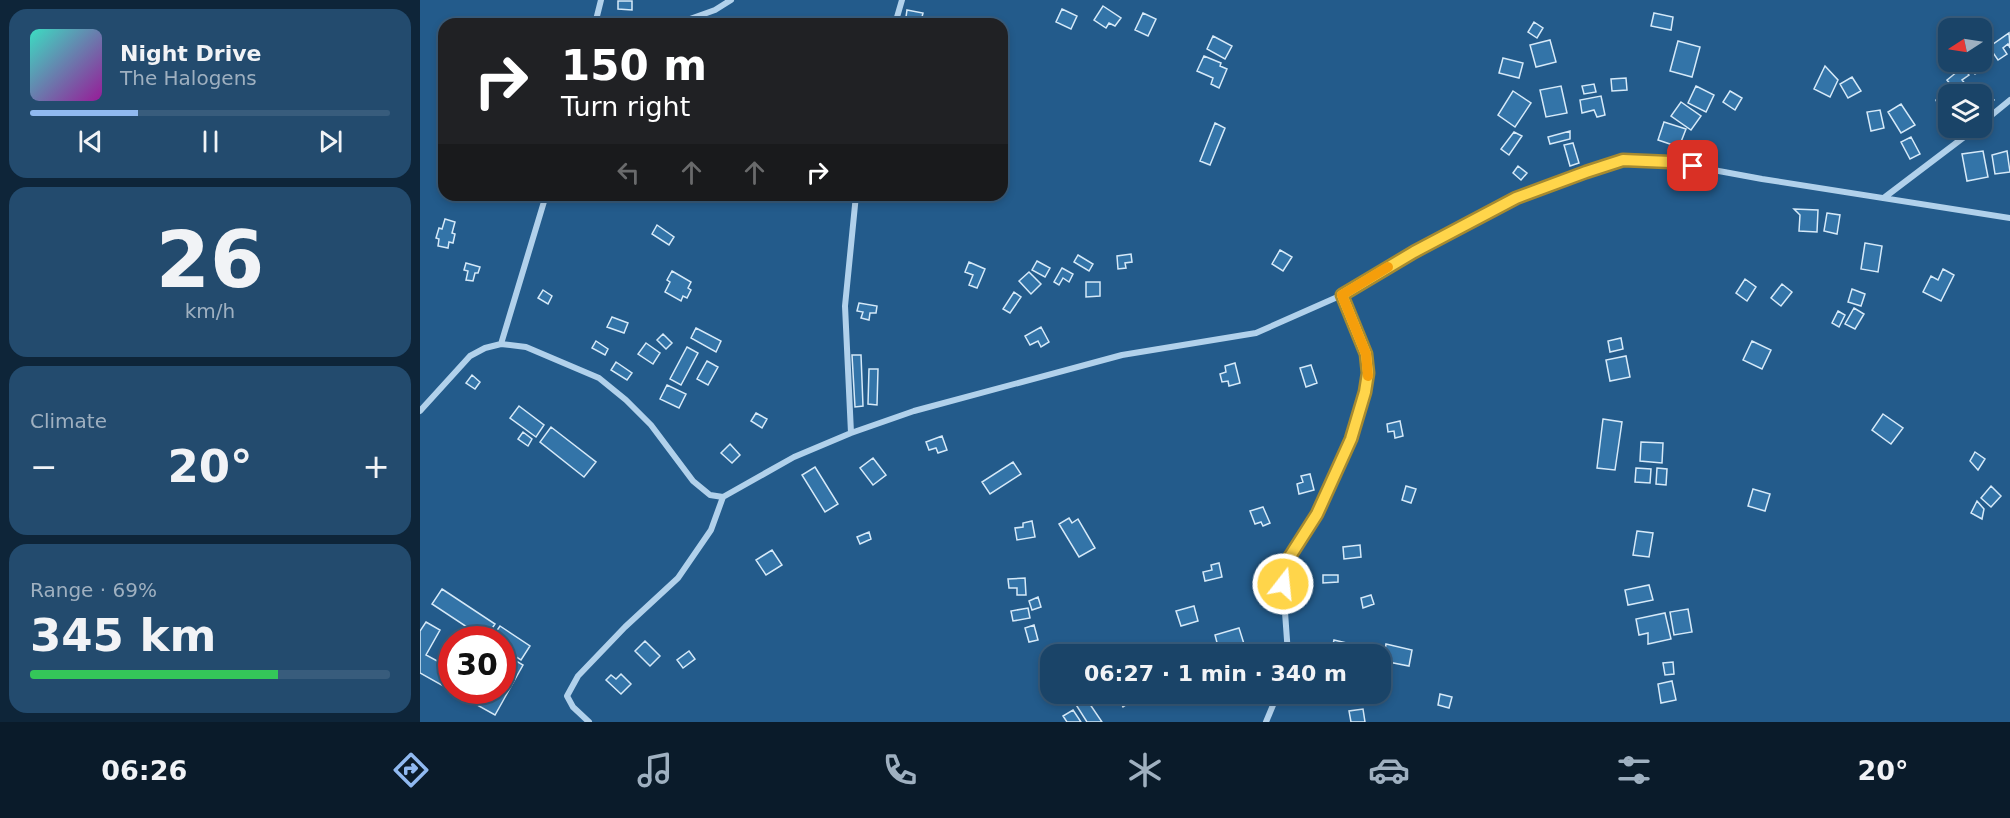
<!DOCTYPE html>
<meta charset="utf-8">
<style>
:root{--surface:#1a4468;--page:#234b6e;--text:#f1f3f6;--muted:#9fb0c0;--line:#385c7c;--accent:#90b9f0}
body{margin:0;font-family:"DejaVu Sans",sans-serif;background:var(--page);color:var(--text);height:100vh;display:flex;flex-direction:column;font-size:22px;white-space:nowrap}
*{box-sizing:border-box;margin:0}
p{font-size:20px;color:var(--muted)}
.icon{flex:none;width:33px;height:33px;fill:none;stroke:currentColor;stroke-width:2;stroke-linecap:round;stroke-linejoin:round}
.map{position:relative;flex:1;overflow:hidden}
.side{display:flex;flex-direction:column;gap:9px;padding:9px;background:#0e2539;width:420px}
.side>*{flex:none}
.banner{position:absolute;left:18px;top:18px;width:570px;height:183px;border-radius:18px;box-shadow:0 3px 9px #0003,0 0 0 2px var(--line);background:#202124;color:#fff;overflow:hidden}
.needle{width:39px;rotate:258deg}
.buttons{position:absolute;left:1518px;top:18px;display:grid;gap:12px}
.buttons a{display:grid;place-items:center;width:54px;height:54px;border-radius:12px;background:var(--surface);box-shadow:0 3px 9px #0003,0 0 0 2px var(--line);font-size:30px}
.speed{position:absolute;left:18px;top:626px;display:flex;gap:12px;font-size:30px;font-weight:700;text-align:center}
.speed>*{display:grid;place-content:center;width:78px;height:78px;border-radius:50%;background:var(--surface);box-shadow:0 3px 9px #0003,0 0 0 2px var(--line);line-height:1}
.speed .limit{border:9px solid #d22;background:#fff;color:#111}
.pin{position:absolute;display:grid;place-items:center;width:51px;height:51px;color:#fff;margin:-26px;border-radius:12px;box-shadow:0 3px 9px #0006}
.me{position:absolute;width:66px;margin:-33px;rotate:16deg;stroke-linejoin:round;filter:drop-shadow(0 0 4px #0008)}
.turn{display:flex;align-items:center;gap:21px;height:126px;padding:0 24px;font-size:27px}
.turn .icon{width:78px;height:78px;stroke-width:2.5}
.turn b{display:block;font-size:42px;line-height:51px}
.lanes{display:flex;align-items:center;height:57px;padding:0 24px;background:#0003;justify-content:center;gap:30px;direction:ltr}
.lanes .off{opacity:.35}
.big{font-size:45px;font-weight:700;line-height:1.1}
.side .tile{flex:1;display:flex;flex-direction:column;justify-content:center;gap:9px;min-width:0;padding:0 21px;border-radius:18px;background:var(--page)}
.side .dial{align-items:center;gap:0}
.dial b{font-size:78px;line-height:1}
.song{display:flex;align-items:center;gap:18px}
.cover{width:72px;height:72px;border-radius:9px;background:linear-gradient(135deg,hsl(170 70% 55%),hsl(300 70% 35%))}
.played{height:6px;border-radius:3px;background:linear-gradient(90deg,var(--accent) 30%,var(--line) 30%)}
.keys{display:flex;justify-content:space-around;direction:ltr}
.heat{display:flex;justify-content:space-between;align-items:center;font-size:33px;direction:ltr}
.charge{height:9px;border-radius:4px;background:linear-gradient(90deg,#34c759 69%,var(--line) 0)}
.trip{position:absolute;left:620px;top:644px;width:351px;height:60px;border-radius:18px;background:var(--surface);box-shadow:0 3px 9px #0003,0 0 0 2px var(--line);font-weight:700;line-height:60px;text-align:center}
.tabs{display:flex;height:96px;justify-content:space-around;align-items:center;background:#0a1b2a;color:var(--muted)}
.tabs .icon{width:42px;height:42px}
.tabs .selected{color:var(--accent)}
.tabs b{font-size:27px;color:var(--text)}
main{display:flex;flex:1;min-height:0}
.map>svg:first-child{display:block}
.building{fill:#3374a8;stroke:#d5e9f8;stroke-width:1.5}
.lines{fill:none;stroke-linecap:round;stroke-linejoin:round}
.street{stroke:#b1d1eb;stroke-width:6}
.route-casing{stroke:#a68a30;stroke-width:15}
.route{stroke:#ffd54a;stroke-width:10}
.slow{stroke:#f59e0b;stroke-width:10}
</style>
<main>
<section class="side">
<div class="tile">
<div class="song"><i class="cover"></i><div><b>Night Drive</b><p>The Halogens</p></div></div>
<div class="played"></div>
<div class="keys"><svg class="icon" aria-label="previous" viewBox="0 0 24 24"><path d="M18 5L8 12l10 7zM5 5v14"/></svg><svg class="icon" aria-label="pause" viewBox="0 0 24 24"><path d="M8 5v14M16 5v14"/></svg><svg class="icon" aria-label="next" viewBox="0 0 24 24"><path d="M6 5l10 7-10 7zM19 5v14"/></svg></div>
</div>
<div class="tile dial"><b>26</b><p>km/h</p></div>
<div class="tile"><p>Climate</p>
<div class="heat"><a>−</a><b class="big">20°</b><a>+</a></div>
</div>
<div class="tile"><p>Range · 69%</p><b class="big">345 km</b><div class="charge"></div></div>
</section>
<div class="map">
<svg width="1590" height="722" viewBox="0 0 1590 722">
<rect width="100%" height="100%" fill="#235b8b"/>
<path class="building" d="M198,1H212V10L198,9Z
M683,6L701,18L695,26L689,23L686,28L674,20Z
M642,9L657,16L651,29L636,22Z
M487,10L503,13L501,21L486,17Z
M723,13L736,19L728,36L715,30Z
M1234,13L1253,17L1251,30L1231,26Z
M1114,22L1123,28L1117,38L1108,32Z
M1589,33L1590,48L1588,44L1583,48L1587,54L1578,60L1569,47Z
M793,36L812,46L805,59L787,49Z
M1130,40L1136,62L1116,67L1110,45Z
M1258,41L1280,47L1272,77L1250,71Z
M784,56L801,63L800,66L807,69L799,88L791,84L793,78L777,71Z
M1562,56L1568,66L1555,74L1549,64L1553,62H1562Z
M1083,58L1103,63L1099,78L1079,73Z
M1405,66L1418,80L1410,97L1394,89Z
M1543,67L1549,75L1542,80L1547,86L1538,94L1527,80Z
M1432,77L1441,91L1428,98L1420,84Z
M1206,78L1207,90L1192,91L1191,79Z
M1174,84L1176,92L1164,94L1162,86Z
M1141,86L1147,113L1126,117L1120,90Z
M1276,86L1294,95L1286,112L1268,103Z
M1562,87L1574,100L1566,107H1562V94H1554Z
M1093,91L1111,103L1095,127L1078,115Z
M1310,91L1322,98L1315,110L1303,102Z
M1532,92L1533,94H1528V127L1516,100Z
M1181,96L1185,115L1177,117L1174,110L1162,113L1160,100Z
M1261,102L1281,116L1271,130L1251,116Z
M1481,104L1495,125L1481,133L1468,112Z
M1460,110L1464,128L1451,131L1447,112Z
M1244,122L1266,129L1259,147L1238,140Z
M795,123L805,128L790,165L780,161Z
M1150,131V139L1130,144L1128,137Z
M1094,132L1102,136L1089,155L1081,149Z
M1491,137L1500,154L1490,159L1481,142Z
M1153,143L1159,163L1150,166L1144,145Z
M1563,151L1568,177L1547,181L1542,154Z
M1587,151L1590,172L1575,174L1572,155Z
M1098,166L1107,173L1101,180L1093,173Z
M1374,209L1398,210L1397,232L1379,231L1380,215Z
M1407,213L1420,215L1417,234L1404,231Z
M25,219L35,222L32,233L35,234L33,243L29,242L28,248L18,246L19,239L16,238L19,228L22,229Z
M237,225L254,237L249,245L232,234Z
M1445,243L1462,246L1458,272L1441,269Z
M860,250L872,257L863,271L852,264Z
M711,254L712,262L705,263L706,268L698,269L697,256Z
M658,255L673,264L669,271L654,262Z
M617,261L630,268L625,277L612,270Z
M549,262L565,269L557,288L549,285L553,275L545,272Z
M46,263L60,267L58,273H55L53,281L46,280L48,271L44,270Z
M642,268L653,274L649,282L643,278L639,285L634,282Z
M1523,269L1534,275L1521,301L1503,292L1511,276L1518,280Z
M252,271L271,282L268,288L271,290L267,298L263,296L261,301L245,292L250,282L247,280Z
M609,272L621,284L611,294L599,281Z
M1325,279L1336,287L1327,301L1316,293Z
M666,282H680V296L666,297Z
M1362,284L1372,292L1361,306L1351,298Z
M1432,289L1445,294L1441,306L1428,302Z
M123,290L132,296L128,304L118,298Z
M594,292L601,297L590,313L583,309Z
M439,303L457,306L456,313H450L449,320L441,318L443,312L437,311Z
M1434,308L1444,314L1435,329L1425,324Z
M1418,311L1425,315L1419,327L1412,323Z
M192,317L208,323L204,333L187,327Z
M621,327L629,342L621,347L618,341L610,345L605,336Z
M276,328L301,341L296,352L271,338Z
M243,334L252,343L246,349L237,340Z
M1201,338L1203,349L1190,352L1188,341Z
M176,341L188,349L185,355L172,348Z
M1332,341L1351,350L1342,369L1323,360Z
M226,343L240,353L233,364L218,354Z
M267,347L278,353L261,385L250,379Z
M432,355H441L443,406L435,407Z
M1206,356L1210,377L1190,381L1186,360Z
M287,361L298,367L288,385L277,379Z
M196,362L212,373L207,380L191,370Z
M815,363L820,383L809,386L808,381L802,382L800,374L806,372L805,366Z
M891,365L897,383L886,387L880,368Z
M449,369H458L457,405L448,404Z
M52,375L60,382L55,389L46,383Z
M247,385L266,394L259,408L240,399Z
M99,406L124,425L116,437L90,418Z
M336,413L347,419L342,428L331,421Z
M1463,414L1483,428L1471,444L1452,430Z
M1183,419L1202,422L1195,470L1177,468Z
M980,421L983,436L975,438L974,431L968,432L967,424Z
M131,427L176,462L164,477L120,442Z
M103,432L112,439L108,446L98,439Z
M522,436L527,450L518,453L516,448L509,450L506,442Z
M1221,442L1243,443L1242,463L1220,461Z
M310,444L320,455L312,463L301,453Z
M1555,452L1565,459L1558,470L1550,461Z
M453,458L466,475L453,485L440,468Z
M593,462L601,474L570,494L562,482Z
M395,467L418,504L405,512L382,475Z
M1216,468L1231,469L1230,483L1215,482Z
M1237,468L1247,469L1246,485L1236,484Z
M890,474L894,490L879,494L877,484L883,482L881,476Z
M986,486L996,489L991,503L982,500Z
M1571,486L1581,496L1571,507L1561,498Z
M1333,489L1350,494L1345,511L1328,506Z
M1557,501L1564,509L1562,519L1551,513Z
M843,507L850,523L843,526L841,522L835,524L830,511Z
M649,518L652,523L658,519L675,548L659,557L639,524Z
M612,521L615,537L597,540L595,528L603,527V523Z
M1217,531L1233,533L1229,557L1213,555Z
M449,532L451,539L440,544L437,537Z
M940,545L941,557L924,559L923,547Z
M352,550L362,565L346,575L336,560Z
M799,563L802,577L785,581L783,572L792,570L791,565Z
M903,575H918V582L903,583Z
M605,578L606,595H597V588H589L588,579Z
M1229,585L1233,600L1208,605L1205,590Z
M22,589L75,624L65,639L12,604Z
M951,595L954,604L943,608L941,598Z
M618,597L621,607L612,610L609,601Z
M774,606L778,621L761,626L756,611Z
M608,608L610,618L593,621L591,611Z
M1268,609L1272,632L1254,635L1250,612Z
M1245,613L1251,639L1228,644V633L1219,635L1216,619Z
M6,622L20,630L6,655L32,669V690H82V662L86,655L103,665L75,715L0,673V631Z
M614,625L618,640L609,642L605,628Z
M80,626L110,646L101,660L82,648V639H71Z
M819,628L825,647L814,651L815,654H800L795,635Z
M914,640L927,643L925,654L911,653Z
M225,641L240,656L230,666L215,651Z
M966,644L992,650L989,666L963,661Z
M269,651L275,659L263,668L257,660Z
M1253,662L1254,674L1245,675L1243,663Z
M201,674L211,684L201,694L186,680L191,675L196,679Z
M1252,681L1256,700L1241,703L1238,684Z
M697,693H704L710,702L703,707L700,701L695,705L690,697Z
M663,694L682,722H667L653,700Z
M1020,694L1032,697L1029,708L1018,705Z
M943,709L945,722H931L929,711Z
M653,710L661,722H647L643,716Z"/>
<g class="lines">
<path class="street" d="M175,24L181,0
M256,24L295,10L311,0
M475,24L482,0
M1562,123L1590,100
M1465,197L1556,128
M81,344L126,195
M0,411L50,356L65,348L81,344L106,347L179,378L206,400L231,425L273,481L290,495L303,497L374,457L431,433L494,411L702,355L836,333L922,295L994,252L1096,198L1166,172L1203,160L1250,162L1342,179L1590,218
M431,433L425,306L436,195
M868,654L863,584L867,561L897,514L931,439L946,392L948,373L946,354L922,295
M169,722L153,707L147,696L158,676L205,627L258,578L291,530L303,497
M846,722L858,693"/>
</g>
<g class="lines">
<g class="route-casing">
<path id="route" d="M863,584L867,561L897,514L931,439L945,392L948,373L946,354L922,295L994,252L1096,198L1166,172L1203,160L1250,162L1273,166"/>
</g>
<use href="#route" class="route"/>
<path class="slow" d="M948,376L946,354L922,295L968,267"/>
</g>
</svg>
<div class="buttons">
<a><svg class="needle" viewBox="-14 -14 28 28"><path d="M0-13l5 13h-10z" fill="#e53935"/><path d="M0 13l5-13h-10z" fill="#9fb0c0"/></svg></a>
<a><svg class="icon" aria-label="layers" viewBox="0 0 24 24"><path d="M12 4l9 5-9 5-9-5zM3 14l9 5 9-5"/></svg></a>
</div>
<div class="speed"><div class="limit">30</div></div>
<div class="pin" style="left:1273px;top:166px;background:#d93025"><svg class="icon" aria-label="arrive" viewBox="0 0 24 24"><path d="M6 21V4h12l-3 4 3 4H6"/></svg></div>
<svg class="me" style="left:863px;top:584px" viewBox="-20 -20 40 40"><circle r="17" fill="#ffd54a" stroke="#fff" stroke-width="3"/><path d="M0-11L8 9 0 5-8 9z" fill="#fff"/></svg>
<div class="trip">06:27 · 1 min · 340 m</div>
<div class="banner">
<div class="turn"><svg class="icon" aria-label="right" viewBox="0 0 24 24"><path d="M7 20v-9h11M14 6l5 5-5 5"/></svg><div><b>150 m</b>Turn right</div></div>
<div class="lanes"><svg class="icon off" aria-label="left" viewBox="0 0 24 24"><path d="M17 20v-9H6M10 6l-5 5 5 5"/></svg><svg class="icon off" aria-label="ahead" viewBox="0 0 24 24"><path d="M12 20V5M6 11l6-6 6 6"/></svg><svg class="icon off" aria-label="ahead" viewBox="0 0 24 24"><path d="M12 20V5M6 11l6-6 6 6"/></svg><svg class="icon" aria-label="right" viewBox="0 0 24 24"><path d="M7 20v-9h11M14 6l5 5-5 5"/></svg></div>
</div>
</div>
</main>
<nav class="tabs">
<b>06:26</b>
<svg class="icon selected" aria-label="directions" viewBox="0 0 24 24"><path d="M12 3l9 9-9 9-9-9zM9 14v-3h6M13 9l2 2-2 2"/></svg>
<svg class="icon" aria-label="music" viewBox="0 0 24 24"><path d="M9 18V5l10-2v13"/><circle cx="6" cy="18" r="3"/><circle cx="16" cy="16" r="3"/></svg>
<svg class="icon" aria-label="phone" viewBox="0 0 24 24"><path d="M5 4h4l2 5-3 2q2 4 5 5l2-3 5 2v4C11 20 4 13 5 4z"/></svg>
<svg class="icon" aria-label="climate" viewBox="0 0 24 24"><path d="M12 3v18M4 7l16 10M4 17L20 7"/></svg>
<svg class="icon" aria-label="car" viewBox="0 0 24 24"><path d="M5 17H2v-5l4-1 3-4h7l3 4 3 1v5h-3M9 17h6M6 11h13"/><circle cx="7" cy="17" r="2"/><circle cx="17" cy="17" r="2"/></svg>
<svg class="icon" aria-label="filters" viewBox="0 0 24 24"><path d="M4 7h16M4 17h16"/><circle cx="9" cy="7" r="2"/><circle cx="15" cy="17" r="2"/></svg>
<b>20°</b>
</nav>
